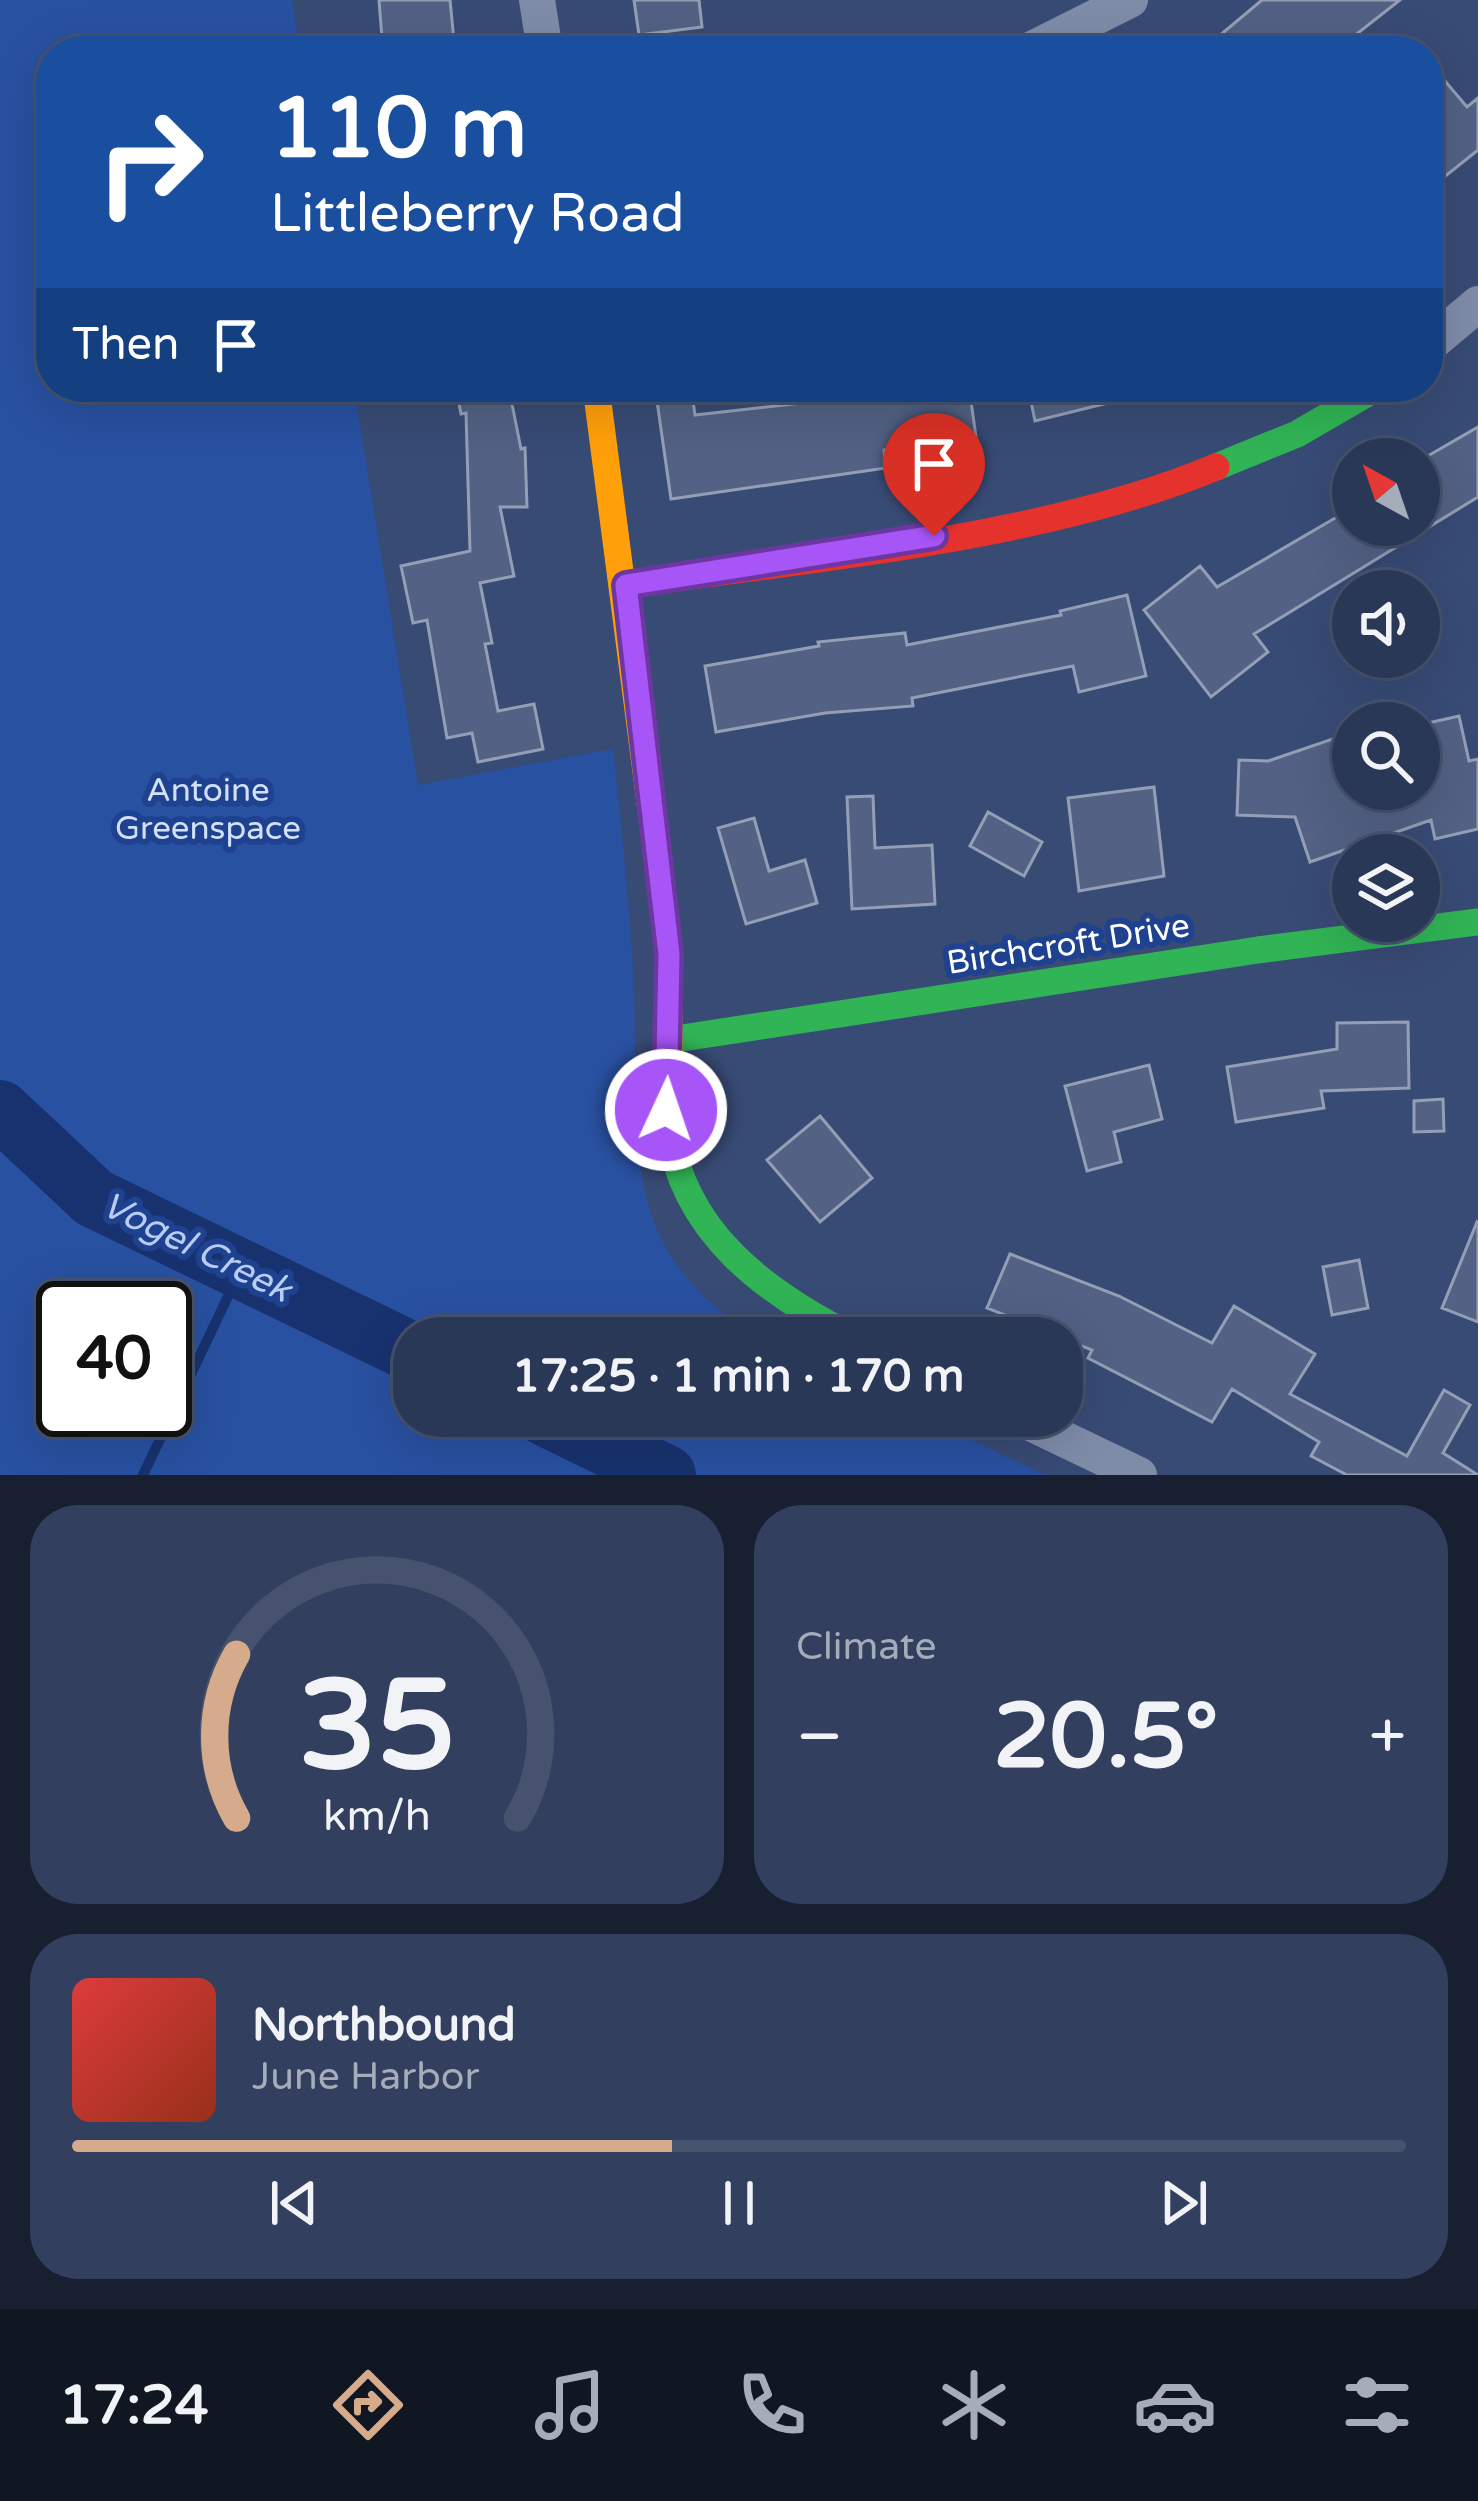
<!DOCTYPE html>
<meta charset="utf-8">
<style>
:root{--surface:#2a3858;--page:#323f5e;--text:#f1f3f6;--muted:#a5acba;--line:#46526e;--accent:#d6ab8b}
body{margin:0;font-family:"Varela Round",sans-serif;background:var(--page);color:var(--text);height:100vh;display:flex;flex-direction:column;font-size:45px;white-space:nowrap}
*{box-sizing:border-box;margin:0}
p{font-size:39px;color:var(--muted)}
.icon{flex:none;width:66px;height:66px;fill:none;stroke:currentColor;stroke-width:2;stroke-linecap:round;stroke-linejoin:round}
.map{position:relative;height:1475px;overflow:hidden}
.details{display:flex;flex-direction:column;gap:30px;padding:30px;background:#171f30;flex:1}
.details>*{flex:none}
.hud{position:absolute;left:36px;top:36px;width:1407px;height:366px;border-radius:48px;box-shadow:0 12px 48px #0002,0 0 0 3px var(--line);background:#1a4fa0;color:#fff;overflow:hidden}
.needle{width:78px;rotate:320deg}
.controls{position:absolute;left:1332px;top:438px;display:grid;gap:24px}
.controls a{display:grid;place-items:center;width:108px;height:108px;border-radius:50%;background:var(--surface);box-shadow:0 12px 48px #0002,0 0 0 3px var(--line);font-size:60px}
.speed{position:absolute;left:36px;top:1281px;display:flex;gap:24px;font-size:60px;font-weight:700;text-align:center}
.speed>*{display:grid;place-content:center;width:156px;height:156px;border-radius:50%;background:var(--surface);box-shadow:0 12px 48px #0002,0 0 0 3px var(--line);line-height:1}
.speed .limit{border:6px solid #111;border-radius:18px;background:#fff;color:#111}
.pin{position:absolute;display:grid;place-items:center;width:102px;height:102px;color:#fff;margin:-123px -51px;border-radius:50% 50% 50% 0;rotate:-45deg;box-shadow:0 0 12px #0007}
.pin .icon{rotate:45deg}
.me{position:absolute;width:132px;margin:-66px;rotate:3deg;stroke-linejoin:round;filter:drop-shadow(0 0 9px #0008)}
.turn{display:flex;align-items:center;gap:42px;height:252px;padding:0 36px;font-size:54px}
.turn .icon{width:156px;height:156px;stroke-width:2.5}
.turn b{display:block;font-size:84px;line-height:102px}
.then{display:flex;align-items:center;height:114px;padding:0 36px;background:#0003;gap:24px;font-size:45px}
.big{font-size:90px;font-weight:800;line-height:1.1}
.details .widget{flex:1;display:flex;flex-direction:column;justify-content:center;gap:18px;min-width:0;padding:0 42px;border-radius:48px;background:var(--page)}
.details .dial{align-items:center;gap:0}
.dial svg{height:312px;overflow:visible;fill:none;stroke:var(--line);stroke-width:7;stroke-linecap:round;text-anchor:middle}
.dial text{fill:var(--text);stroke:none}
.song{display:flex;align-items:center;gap:36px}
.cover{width:144px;height:144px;border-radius:18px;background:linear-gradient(135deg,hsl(0 70% 55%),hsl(10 70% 35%))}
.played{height:12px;border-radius:6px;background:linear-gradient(90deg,var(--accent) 45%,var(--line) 45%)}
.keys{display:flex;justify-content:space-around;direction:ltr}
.heat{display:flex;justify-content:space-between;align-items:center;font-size:66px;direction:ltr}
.details .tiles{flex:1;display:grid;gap:30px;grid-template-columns:1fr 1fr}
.widget:last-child{grid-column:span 2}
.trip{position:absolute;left:393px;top:1317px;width:690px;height:120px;border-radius:48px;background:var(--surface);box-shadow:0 12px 48px #0002,0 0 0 3px var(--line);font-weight:800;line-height:120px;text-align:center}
.tab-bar{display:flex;height:192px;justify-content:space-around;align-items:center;background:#111623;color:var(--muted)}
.tab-bar .icon{width:84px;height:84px}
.tab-bar .on{color:var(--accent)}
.tab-bar b{font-size:54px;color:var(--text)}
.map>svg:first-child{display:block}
.green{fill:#2951a1;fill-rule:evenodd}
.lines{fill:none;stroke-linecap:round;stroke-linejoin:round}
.stream{stroke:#17326f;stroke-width:10}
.river{stroke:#17326f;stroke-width:60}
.building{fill:#526184;stroke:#949fb6;stroke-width:3}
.street{stroke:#7f8ca8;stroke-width:36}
.fast{stroke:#30b455;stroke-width:27}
.slow{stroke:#ff9f0a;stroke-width:27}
.jam{stroke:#e5322d;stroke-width:27}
.route-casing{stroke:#6d37a1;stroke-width:30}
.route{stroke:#a855f7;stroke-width:21}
.labels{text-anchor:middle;stroke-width:12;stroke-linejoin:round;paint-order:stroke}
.park-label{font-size:33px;fill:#d2e0f9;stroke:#1e428f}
.street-label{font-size:33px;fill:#fff;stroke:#1e428f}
.water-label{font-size:36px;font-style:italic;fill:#b9cdf4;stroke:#1e428f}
</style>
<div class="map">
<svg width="1478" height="1475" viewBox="0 0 1478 1475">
<rect width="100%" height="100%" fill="#384b75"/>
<path class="green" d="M0,0H292L300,51H51V387H354L418,785L613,749C622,828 630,909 634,988C640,1131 611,1254 762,1338H414V1416H920L1046,1475H0ZM63,1308H165V1410H63Z"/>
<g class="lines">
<path class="stream" d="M143,1475L241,1269"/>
<path class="river" d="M0,1110L94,1198L414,1353
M545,1416L666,1475"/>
</g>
<path class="building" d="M379,0H450L455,51H383Z
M634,0H699L702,27L639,35Z
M1262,0H1400L1335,51H1201Z
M1428,61L1467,107L1478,98V150L1428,190Z
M456,387H532L534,399L512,404L521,449L525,448L527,507H500L514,576L480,583L492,643L485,644L498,711L534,704L543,749L478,762L472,733L447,738L427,620L413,623L401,566L470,551L466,413L461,414Z
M655,387H691L695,415L830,400L829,391L858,387H875L877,398L969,387L976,437L884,450L886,468L671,499Z
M1028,387H1131L1132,397L1035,421Z
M1478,427V497L1254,634L1268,652L1211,697L1144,610L1200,566L1217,587L1349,510L1353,525H1419V461Z
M1127,595L1146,676L1079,692L1073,666L912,698L913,706L825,713L716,732L705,666L819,646L818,642L905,633L907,645L1061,615L1060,611Z
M1459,716L1469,761L1478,759V829L1435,839L1431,820L1310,862L1295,817L1237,815L1239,760L1268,761L1353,732V789H1419V725Z
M1154,787L1164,876L1079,891L1068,798Z
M873,796L875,848L932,845L935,904L852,909L847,797Z
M988,812L1042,842L1024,876L970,846Z
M754,818L769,871L805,860L817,903L746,924L718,828Z
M1408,1022L1409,1088L1321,1091L1324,1108L1236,1122L1227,1067L1337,1049V1023Z
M1149,1065L1162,1119L1114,1132L1121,1162L1087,1171L1065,1086Z
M1443,1099L1444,1131L1414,1132V1101Z
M820,1116L872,1178L820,1222L767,1160Z
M1477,1222L1478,1223V1322L1442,1308Z
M1010,1254L1119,1296L1212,1343L1234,1306L1315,1354L1290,1394L1407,1456L1444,1390L1470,1405L1443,1453L1478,1475H1347L1311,1456L1319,1442L1232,1389L1212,1422L1088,1358L1092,1350L987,1308Z
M1359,1260L1368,1308L1332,1315L1323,1267Z"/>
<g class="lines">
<path class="street" d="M537,0L545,51
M1028,51L1130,0
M1428,346L1478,304
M1016,1416L1139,1475"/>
<path class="fast" d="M1216,467L1297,434L1378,387
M669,1040L1258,950L1478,922
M669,1127C681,1232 767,1294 855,1338"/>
<path class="slow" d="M596,387L669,948V1127"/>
<path class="jam" d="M626,585C812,558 1043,539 1216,467"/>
</g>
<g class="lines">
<g class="route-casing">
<path id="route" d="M666,1110L669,954L626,585L934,536"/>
</g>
<use href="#route" class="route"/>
</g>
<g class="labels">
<g class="park-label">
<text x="208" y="801">Antoine<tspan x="208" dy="38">Greenspace</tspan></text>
</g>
<g class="street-label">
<text transform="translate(1068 943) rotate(-9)" y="12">Birchcroft Drive</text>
</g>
<g class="water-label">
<text transform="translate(197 1246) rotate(26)" y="13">Vogel Creek</text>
</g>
</g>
</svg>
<div class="controls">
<a><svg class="needle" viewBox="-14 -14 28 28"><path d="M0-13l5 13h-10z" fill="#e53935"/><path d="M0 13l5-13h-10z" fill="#a5acba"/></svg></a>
<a><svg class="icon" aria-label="sound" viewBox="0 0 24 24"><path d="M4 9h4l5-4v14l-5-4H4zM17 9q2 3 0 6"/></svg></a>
<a><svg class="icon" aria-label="search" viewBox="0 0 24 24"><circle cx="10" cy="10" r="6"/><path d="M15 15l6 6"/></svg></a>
<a><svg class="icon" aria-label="layers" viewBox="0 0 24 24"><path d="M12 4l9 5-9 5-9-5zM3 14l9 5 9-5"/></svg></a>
</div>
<div class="speed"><div class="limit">40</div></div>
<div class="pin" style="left:934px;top:536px;background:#d93025"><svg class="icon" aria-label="arrive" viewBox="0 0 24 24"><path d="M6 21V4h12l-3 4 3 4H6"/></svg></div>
<svg class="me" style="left:666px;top:1110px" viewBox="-20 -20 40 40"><circle r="17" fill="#a855f7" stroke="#fff" stroke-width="3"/><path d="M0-11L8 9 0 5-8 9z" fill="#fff"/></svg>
<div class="trip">17:25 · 1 min · 170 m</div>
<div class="hud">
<div class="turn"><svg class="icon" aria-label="right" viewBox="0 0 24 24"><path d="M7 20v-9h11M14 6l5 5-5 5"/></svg><div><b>110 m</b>Littleberry Road</div></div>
<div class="then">Then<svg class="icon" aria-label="arrive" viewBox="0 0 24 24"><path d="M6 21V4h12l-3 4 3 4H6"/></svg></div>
</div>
</div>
<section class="details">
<div class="tiles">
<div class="widget dial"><svg viewBox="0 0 100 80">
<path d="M14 69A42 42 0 1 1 86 69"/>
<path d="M14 69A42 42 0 0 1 14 27" stroke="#d6ab8b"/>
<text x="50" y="56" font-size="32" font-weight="700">35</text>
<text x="50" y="72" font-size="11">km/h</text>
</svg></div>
<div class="widget"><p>Climate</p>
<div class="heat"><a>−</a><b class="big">20.5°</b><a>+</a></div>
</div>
<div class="widget">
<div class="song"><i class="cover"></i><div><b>Northbound</b><p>June Harbor</p></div></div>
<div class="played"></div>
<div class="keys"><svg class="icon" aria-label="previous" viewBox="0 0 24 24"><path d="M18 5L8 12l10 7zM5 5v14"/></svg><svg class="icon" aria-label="pause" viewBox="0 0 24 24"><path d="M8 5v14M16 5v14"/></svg><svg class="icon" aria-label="next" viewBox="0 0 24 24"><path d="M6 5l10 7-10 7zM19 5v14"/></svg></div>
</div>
</div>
</section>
<nav class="tab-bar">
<b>17:24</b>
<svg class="icon on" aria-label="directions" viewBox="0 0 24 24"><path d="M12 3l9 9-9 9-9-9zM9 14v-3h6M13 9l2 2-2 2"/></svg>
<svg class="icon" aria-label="music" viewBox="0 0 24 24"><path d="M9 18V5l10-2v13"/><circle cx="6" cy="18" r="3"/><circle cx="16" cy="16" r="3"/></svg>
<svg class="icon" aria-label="phone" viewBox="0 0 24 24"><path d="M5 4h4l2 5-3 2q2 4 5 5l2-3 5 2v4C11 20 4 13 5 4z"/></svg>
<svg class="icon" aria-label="climate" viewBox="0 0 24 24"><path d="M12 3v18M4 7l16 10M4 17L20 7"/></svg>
<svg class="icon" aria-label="car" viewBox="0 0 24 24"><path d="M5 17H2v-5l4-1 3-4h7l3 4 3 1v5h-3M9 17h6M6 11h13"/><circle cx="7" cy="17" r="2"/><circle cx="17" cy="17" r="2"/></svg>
<svg class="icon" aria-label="filters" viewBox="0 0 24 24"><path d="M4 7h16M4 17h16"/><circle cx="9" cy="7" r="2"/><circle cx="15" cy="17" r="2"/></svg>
</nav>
